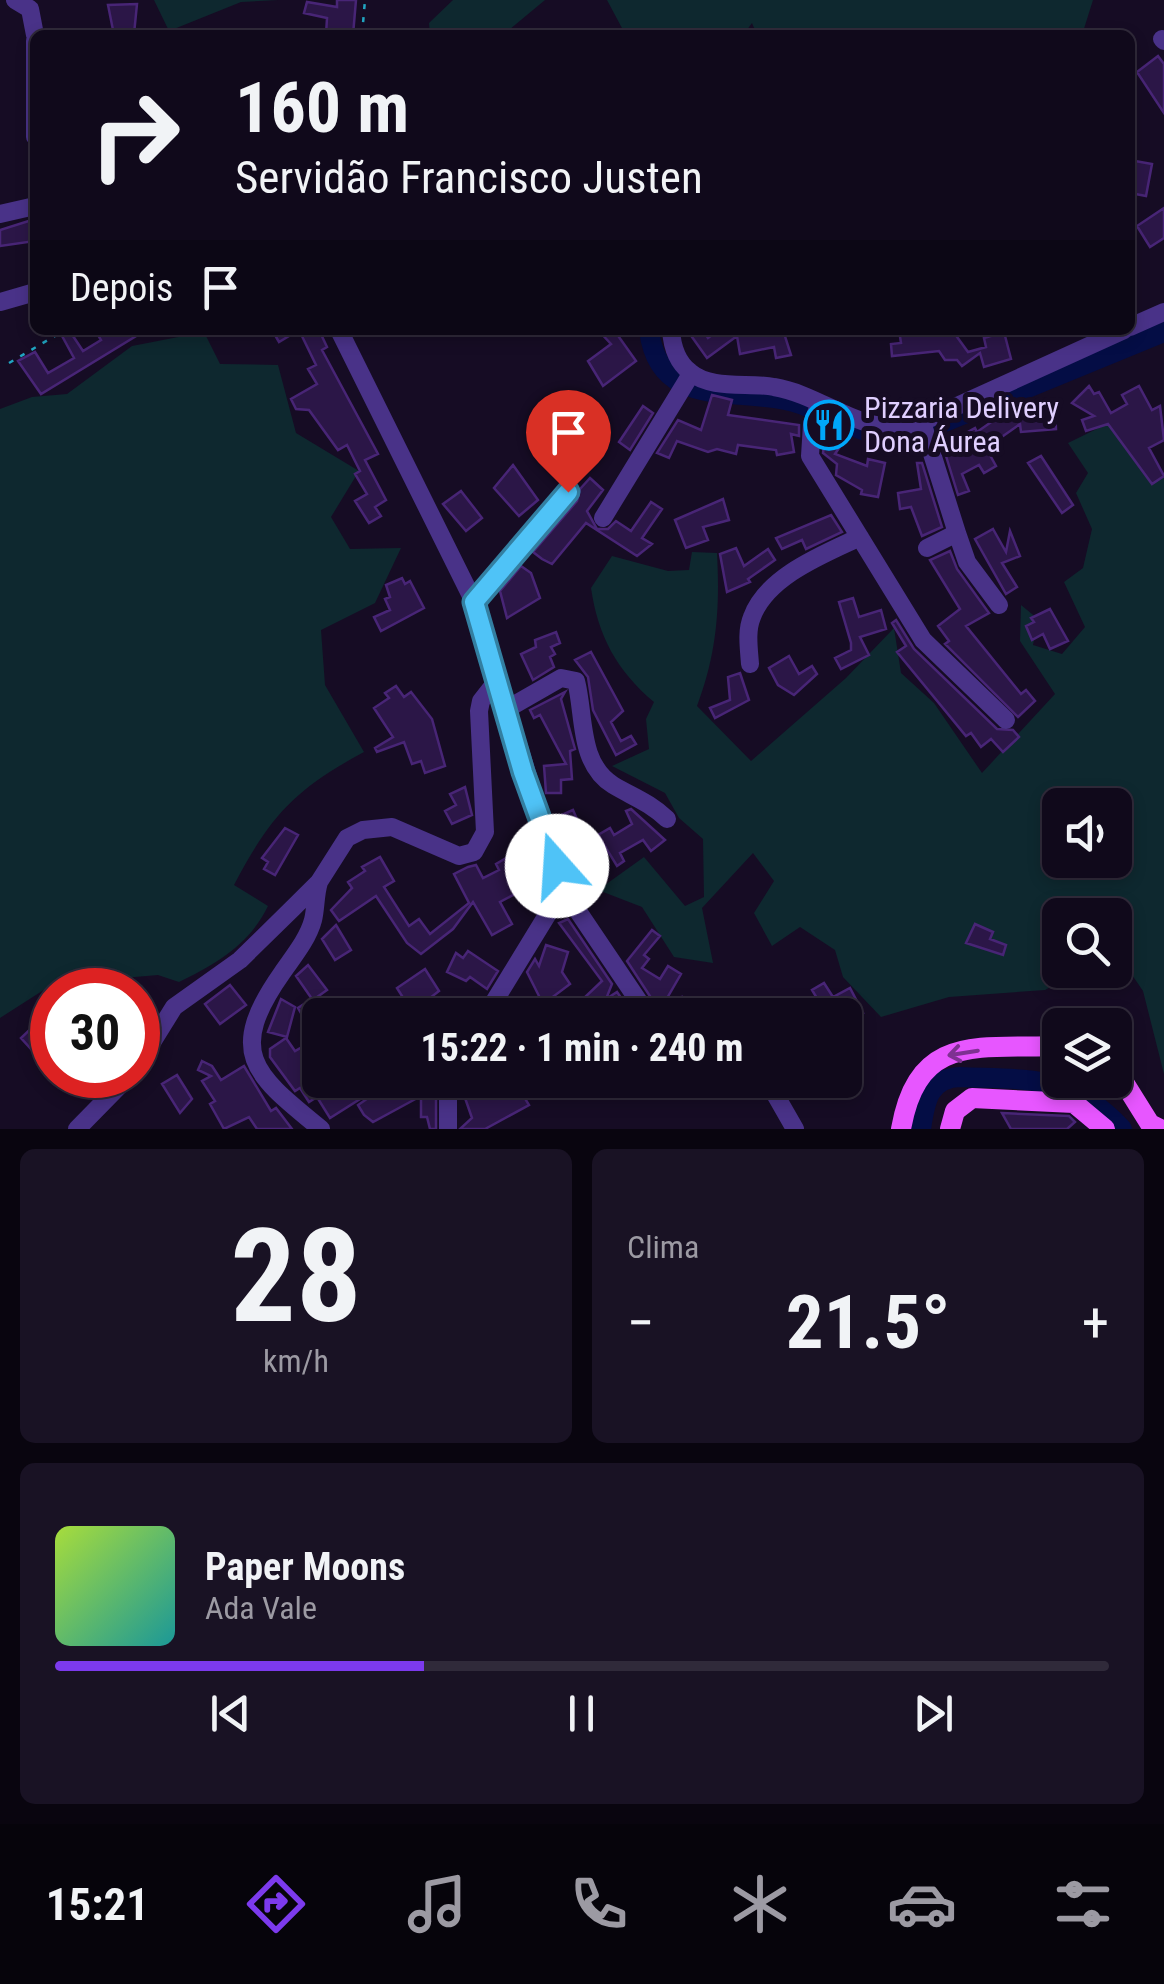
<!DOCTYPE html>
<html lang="pt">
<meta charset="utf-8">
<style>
:root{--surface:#10091b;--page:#191224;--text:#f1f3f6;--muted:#9c9aa3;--line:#302a3a;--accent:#7c3aed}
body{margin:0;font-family:"Roboto Condensed",sans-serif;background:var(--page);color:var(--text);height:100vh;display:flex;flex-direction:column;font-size:38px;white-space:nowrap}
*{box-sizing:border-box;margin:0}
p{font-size:32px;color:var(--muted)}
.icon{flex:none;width:55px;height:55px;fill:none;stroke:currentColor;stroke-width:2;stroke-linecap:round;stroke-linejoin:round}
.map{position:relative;height:1129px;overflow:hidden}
.side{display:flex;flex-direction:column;gap:20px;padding:20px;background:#09050f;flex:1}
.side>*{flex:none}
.guide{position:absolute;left:30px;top:30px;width:1105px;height:305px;border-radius:15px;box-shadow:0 5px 15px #0003,0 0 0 2px var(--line);background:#10091b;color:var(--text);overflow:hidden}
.tools{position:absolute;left:1042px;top:788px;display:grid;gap:20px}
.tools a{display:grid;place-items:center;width:90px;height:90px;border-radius:15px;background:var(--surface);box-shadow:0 5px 15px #0003,0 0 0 2px var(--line);font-size:50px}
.speed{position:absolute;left:30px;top:968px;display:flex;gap:20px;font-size:50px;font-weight:700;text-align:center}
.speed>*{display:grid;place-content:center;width:130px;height:130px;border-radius:50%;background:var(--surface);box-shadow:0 5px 15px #0003,0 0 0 2px var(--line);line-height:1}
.speed .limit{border:15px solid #d22;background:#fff;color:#111}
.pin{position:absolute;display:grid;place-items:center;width:85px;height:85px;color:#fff;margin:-102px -42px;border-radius:50% 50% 50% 0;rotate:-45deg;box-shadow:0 0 10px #0007}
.pin .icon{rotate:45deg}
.me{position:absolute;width:110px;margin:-55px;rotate:341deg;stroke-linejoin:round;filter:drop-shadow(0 0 8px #0008)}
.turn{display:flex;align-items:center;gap:35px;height:210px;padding:0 40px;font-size:45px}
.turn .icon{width:130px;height:130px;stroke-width:2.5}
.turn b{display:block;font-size:70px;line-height:85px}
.then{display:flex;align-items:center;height:95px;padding:0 40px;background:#0003;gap:20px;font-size:38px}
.big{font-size:75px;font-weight:700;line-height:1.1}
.side .widget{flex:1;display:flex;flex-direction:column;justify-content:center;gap:15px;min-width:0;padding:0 35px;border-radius:15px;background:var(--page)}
.side .dial{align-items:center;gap:0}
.dial b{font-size:130px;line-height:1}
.song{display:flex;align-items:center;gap:30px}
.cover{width:120px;height:120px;border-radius:15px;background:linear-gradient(135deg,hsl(80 70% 55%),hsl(180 70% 35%))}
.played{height:10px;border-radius:5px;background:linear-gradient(90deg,var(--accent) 35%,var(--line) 35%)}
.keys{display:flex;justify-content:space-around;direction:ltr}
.heat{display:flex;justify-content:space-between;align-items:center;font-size:55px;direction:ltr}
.side .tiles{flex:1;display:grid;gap:20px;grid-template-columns:1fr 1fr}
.widget:last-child{grid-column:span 2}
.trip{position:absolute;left:302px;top:998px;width:560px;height:100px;border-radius:15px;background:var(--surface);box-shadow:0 5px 15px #0003,0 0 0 2px var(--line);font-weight:700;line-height:100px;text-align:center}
.menu{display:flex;height:160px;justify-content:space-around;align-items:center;background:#06040b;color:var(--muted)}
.menu .icon{width:70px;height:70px}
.menu .on{color:var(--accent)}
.menu b{font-size:45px;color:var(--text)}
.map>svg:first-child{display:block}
.green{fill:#0e282f;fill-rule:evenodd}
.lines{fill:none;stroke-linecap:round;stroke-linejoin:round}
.river{stroke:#040d45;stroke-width:20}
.building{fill:#2b1647;stroke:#482576;stroke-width:2.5}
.path{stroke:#21a5c1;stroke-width:2.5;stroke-dasharray:5 8;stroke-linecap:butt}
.minor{stroke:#493288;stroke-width:18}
.major{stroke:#e756ff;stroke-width:20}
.oneway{stroke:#7e3192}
.route-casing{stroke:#337fa1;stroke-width:25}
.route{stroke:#4fc3f7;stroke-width:18}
.labels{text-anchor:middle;stroke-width:10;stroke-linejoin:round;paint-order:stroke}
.poi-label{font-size:30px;fill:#e0cfff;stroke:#160c24;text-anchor:start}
</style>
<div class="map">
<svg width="1164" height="1129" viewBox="0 0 1164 1129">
<rect width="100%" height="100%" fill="#160c24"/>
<path class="green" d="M154,0H278L241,2L169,31Z
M453,0H545L503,35H430L429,23Z
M607,0H1093L1082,35H757L752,23L743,35L623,30Z
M204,332L220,364L278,365L296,433L359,471L331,517L350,549L401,548L375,603L321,630L325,685L364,752C294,790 271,815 234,885L268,906C250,944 216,964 179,982L158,975L53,984L0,1018V409L32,397L67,394L132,346Z
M1113,421L1164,478V1074L1143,991L1126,966L1115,967V915H1060V970H1081L1045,990L949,997L881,1017L843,977L835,950L800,927L772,946L754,913L774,881L753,853L702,908L713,963L674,957L642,907L598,890L644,857L685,906L704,897L703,839L679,818L665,793L612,766L649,749L646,719L654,702C617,671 598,636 591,588L612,556L668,571L689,570L692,552L717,553C720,608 717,653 697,706L751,761L846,678L894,628L901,673L934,703L982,773L1055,694L1020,641L1021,605L1038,619L1033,645L1062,654L1085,627L1064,582L1083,568L1092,529L1076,493L1088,473L1068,443ZM1060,805H1115V860H1060Z"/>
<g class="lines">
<path class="river" d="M649,330C660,418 748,381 808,407
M844,423L881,437L903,439L1164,332
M921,1129C925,1101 929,1078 960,1077C1030,1080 1072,1074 1122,1129"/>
</g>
<path class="building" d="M337,0H356L353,35H326L327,18L304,13L307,2L337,7Z
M137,4L134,34L114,35L108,5Z
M1158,56L1164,64V113L1137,72Z
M1135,161L1152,164L1146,196L1130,193Z
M1164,208V238L1150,247L1137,226Z
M35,219V241L0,246V230Z
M69,330L83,351L101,340L95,330H146L41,394L18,361L35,352L48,373L74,358L61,334Z
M272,330H319L327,347L322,350L378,454L365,460L386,500L375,507L381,516L369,523L355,501L367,494L355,474L360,471L347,445L338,450L309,410L296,409L291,399L317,384L308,369L316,365L299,330L279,342Z
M598,330H614L636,361L603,386L588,361L611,344Z
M687,330H703L708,338L719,330H783L791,355L776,358L774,347L740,354L737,336L707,358Z
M899,330H952L968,352L986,347L984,338L1004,332L1011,359L984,367L980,353L962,366L957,360H945L939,351L892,356L891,344L901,343Z
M1089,386L1094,394L1099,392L1111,413L1127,404L1122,395L1139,386L1152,410L1160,406L1164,440L1149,448L1164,476L1152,484L1108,424L1086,431L1082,420L1094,416L1072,403Z
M712,395L732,400L728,415L799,425V436L791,434L794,452L777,455L776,450L738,445L736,454L717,449L708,452L677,441L669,458L657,453L678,420L701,430Z
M643,406L653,413L630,450L619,442Z
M1026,407L1055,409L1056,429L1021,432L1020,424L986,448L996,466L984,473L979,465L962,474L969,491L958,495L946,456L965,448L959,437L975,428L977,432L997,418L999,421L1014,412L1026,411Z
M827,420L837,425L830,438L841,445L835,454L867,466L868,459L885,463L878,497L861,494L862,490L836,475L837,464L823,453Z
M1041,456L1073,505L1062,513L1028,463Z
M917,463H922L942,527L922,536L911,507L900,509L898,493L921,489Z
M513,465L538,500L519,516L494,488Z
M590,478L603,490L587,511L597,529H608L616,521L631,531L651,502L662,509L642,538L652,544L637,556L586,523L552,564L542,559L533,552L577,501L580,489Z
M461,491L482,518L466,531L443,504Z
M723,499L729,520L703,527L708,540L686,548L675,520Z
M831,515L842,532L806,549L802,540L782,549L776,538Z
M993,529L1006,552L1010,531L1020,556L1002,563L1017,587L1006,594L975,539Z
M736,548L744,566L768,549L775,560L748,579L750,582L727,592L720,554Z
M950,551L957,569L989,613L966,626L1021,694L1026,690L1035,701L1018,717L945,644L949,641L938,626L960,609L930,560Z
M521,566L531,573L540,598L507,618L500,591Z
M402,578L405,584L410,581L424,608L381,631L374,617L390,610L385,599L390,597L386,585Z
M853,598L859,617L881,610L886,629L860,637L869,655L841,669L835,658L851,650V643L839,602Z
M1050,609L1068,641L1050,649L1043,634L1032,640L1026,626L1034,622L1031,618Z
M896,620L914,649L997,729L1013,730L1019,737L1003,752L991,739L981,747L971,733L966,736L897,652L906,646L892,623Z
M556,632L560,643L551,647L555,654L550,657L554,667L533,680L521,654L536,647L535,640Z
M591,652L623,711L611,722L621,741L631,736L636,744L616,755L593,710L588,677L575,660Z
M789,656L799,674L812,666L817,674L794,695L778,685L769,668Z
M740,673L749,700L715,718L710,708L730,700L728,677Z
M396,686L404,697L411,692L432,719L445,766L425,773L421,761L412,764L404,742L377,752L375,748L393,737L374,708L389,698L385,693Z
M565,692L561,699L575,749L570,751L572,779L561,780V793H546L544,766L566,764L540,715L534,718L530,710Z
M465,787L472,815L452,824L445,811L456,805L450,794Z
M631,809L665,840L651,851L643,840L620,853L624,861L617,866L598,835L610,828L614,835L632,824L626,811Z
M573,810L584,835L566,843L555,818Z
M285,828L298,835L275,875L264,869L268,862L262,858Z
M380,857L394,881L384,887L409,926L419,919L430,934L469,903L454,874L468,867L476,865L483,878L499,870L496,864L508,857L524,888L529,878L534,881L542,862L549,887L536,905L515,894L500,902L512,924L492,935L473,902L453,929L421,954L407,943L376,896L339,921L331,910L352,888L348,882L365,871L362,867Z
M568,919L612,984L606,999L617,992L633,1015H600L584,998L602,981L559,923Z
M975,924L993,932L990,939L1006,945L1003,955L966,943Z
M336,925L351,950L335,960L322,939Z
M652,930L660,936L644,955L649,959L642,968L660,979L668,966L681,974L666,1000L682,997L686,1015H669L666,1001L659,1010L627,961Z
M546,945L568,952L562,972L570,984L538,1008L542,1015H526L521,1007L539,996L527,972L535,959L539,966Z
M468,951L498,971L487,989L470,977L466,981L447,972L456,953L463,958Z
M308,965L327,990L313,1000L320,1016V1080H341L345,1086L350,1082L360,1099L330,1118L317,1097L309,1102L300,1088L295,1091L270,1057V1049L286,1038L295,1051L316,1039L298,1008L312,999L296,976Z
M425,969L439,991L412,1012L397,988Z
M824,983L833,997L850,988L863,1013L850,1019L848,1015H796L821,1005L812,990Z
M230,985L246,1005L220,1024L205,1004Z
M281,999L295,1007L287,1037L268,1032Z
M43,1017L52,1027V1047L40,1059L21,1038Z
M202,1061L212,1066L221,1080L244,1066L271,1111L276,1108L292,1129H257L249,1117L224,1129L210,1104L215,1101L202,1081L211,1076L198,1070Z
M177,1075L192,1099L180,1113L162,1084Z
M380,1080H403L414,1091H436V1129H430L427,1117H421V1096L373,1122L364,1115L358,1105L384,1087Z
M528,1080H537L541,1086L524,1097L529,1105L485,1129H460L472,1118L464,1095L489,1081L498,1097Z
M1002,1113L1069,1116L1075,1122L1067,1129H1011Z"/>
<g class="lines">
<path class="path" d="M362,35L365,0
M9,363L65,330"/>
<path class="minor" d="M15,0L30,9L35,35
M1162,39L1164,41
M35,41V137
M0,214L35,206
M0,302L35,292
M1130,327L1164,312
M339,330L474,602L563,889L486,1015
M671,330C672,345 677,362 690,372C711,390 748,382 774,387C828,396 865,442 922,422L1124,330
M820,403L812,424L810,456L923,640L1006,720
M922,422L957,533L927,548
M603,518L691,374
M957,533L967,562L999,605
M474,602L568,493
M750,664C749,649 746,631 752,617C767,576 824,554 860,537
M507,709L561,678L576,681C585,715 578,763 613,785C633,797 649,802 667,819
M319,882C315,895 316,908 313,920C308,939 293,957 282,973C225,1054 255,1075 321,1129
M563,889L648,1015
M138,1065L174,1007L240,960L293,908L319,882L347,838L363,830L392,827L459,856L474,852L485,832L479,711L481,701L499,678
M768,1082L795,1129
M77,1129L130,1075
M448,1129V1080"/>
<path class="major" d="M1115,1068L1150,1124L1160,1129
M901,1129C918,1032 979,1049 1060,1046
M950,1129L955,1111L972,1098L1074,1103L1105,1129"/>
</g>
<defs><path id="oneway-shaft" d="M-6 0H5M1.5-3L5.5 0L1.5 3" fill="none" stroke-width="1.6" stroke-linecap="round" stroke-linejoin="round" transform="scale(2.5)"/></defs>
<use class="oneway" href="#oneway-shaft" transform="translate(963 1053) rotate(171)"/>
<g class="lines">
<g class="route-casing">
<path id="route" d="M557,866L523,772L474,602L568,492"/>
</g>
<use href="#route" class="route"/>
</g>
<defs>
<g id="restaurant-ring" transform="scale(2.5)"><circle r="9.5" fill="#160c24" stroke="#00a7fa" stroke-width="1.5"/><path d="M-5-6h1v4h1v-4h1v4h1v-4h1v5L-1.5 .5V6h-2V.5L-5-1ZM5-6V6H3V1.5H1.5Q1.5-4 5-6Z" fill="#00a7fa"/></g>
</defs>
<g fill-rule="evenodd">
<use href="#restaurant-ring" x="829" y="425"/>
</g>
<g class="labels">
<g class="poi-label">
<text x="864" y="418">Pizzaria Delivery<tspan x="864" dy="34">Dona Áurea</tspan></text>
</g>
</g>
</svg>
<div class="tools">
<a><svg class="icon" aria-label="sound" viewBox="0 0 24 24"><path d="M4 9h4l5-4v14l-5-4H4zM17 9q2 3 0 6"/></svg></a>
<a><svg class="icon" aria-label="search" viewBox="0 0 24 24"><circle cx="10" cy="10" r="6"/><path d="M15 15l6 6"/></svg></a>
<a><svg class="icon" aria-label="layers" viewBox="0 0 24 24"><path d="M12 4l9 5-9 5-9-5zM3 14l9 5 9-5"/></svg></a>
</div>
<div class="speed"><div class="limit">30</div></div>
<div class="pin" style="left:568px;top:492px;background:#d93025"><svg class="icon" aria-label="arrive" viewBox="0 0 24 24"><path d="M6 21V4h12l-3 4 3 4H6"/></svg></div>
<svg class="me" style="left:557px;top:866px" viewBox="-20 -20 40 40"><circle r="19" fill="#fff"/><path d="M0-13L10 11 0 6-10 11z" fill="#4fc3f7"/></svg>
<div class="trip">15:22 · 1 min · 240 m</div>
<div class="guide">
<div class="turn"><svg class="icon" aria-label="right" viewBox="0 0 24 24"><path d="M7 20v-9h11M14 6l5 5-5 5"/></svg><div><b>160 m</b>Servidão Francisco Justen</div></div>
<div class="then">Depois<svg class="icon" aria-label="arrive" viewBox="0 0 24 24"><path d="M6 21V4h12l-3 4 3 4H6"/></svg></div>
</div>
</div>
<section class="side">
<div class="tiles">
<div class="widget dial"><b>28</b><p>km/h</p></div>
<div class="widget"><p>Clima</p>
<div class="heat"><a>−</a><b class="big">21.5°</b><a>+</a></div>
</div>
<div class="widget">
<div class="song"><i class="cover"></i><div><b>Paper Moons</b><p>Ada Vale</p></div></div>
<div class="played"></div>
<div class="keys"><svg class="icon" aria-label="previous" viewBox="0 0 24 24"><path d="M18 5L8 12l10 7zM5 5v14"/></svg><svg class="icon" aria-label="pause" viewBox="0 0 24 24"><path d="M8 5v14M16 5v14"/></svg><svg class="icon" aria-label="next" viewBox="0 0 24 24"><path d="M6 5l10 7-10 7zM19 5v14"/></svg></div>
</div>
</div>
</section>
<nav class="menu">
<b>15:21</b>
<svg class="icon on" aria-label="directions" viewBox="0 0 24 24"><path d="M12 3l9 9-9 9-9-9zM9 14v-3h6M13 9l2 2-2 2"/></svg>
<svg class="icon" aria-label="music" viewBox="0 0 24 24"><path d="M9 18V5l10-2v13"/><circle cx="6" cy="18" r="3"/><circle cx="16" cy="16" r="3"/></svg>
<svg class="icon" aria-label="phone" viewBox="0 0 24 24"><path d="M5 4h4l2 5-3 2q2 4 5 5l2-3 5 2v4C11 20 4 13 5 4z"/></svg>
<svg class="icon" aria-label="climate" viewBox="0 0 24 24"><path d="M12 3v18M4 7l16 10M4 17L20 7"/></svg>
<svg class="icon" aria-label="car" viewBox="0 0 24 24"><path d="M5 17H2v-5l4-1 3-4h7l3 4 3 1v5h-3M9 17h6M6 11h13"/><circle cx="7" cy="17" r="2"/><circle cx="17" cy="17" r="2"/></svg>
<svg class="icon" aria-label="filters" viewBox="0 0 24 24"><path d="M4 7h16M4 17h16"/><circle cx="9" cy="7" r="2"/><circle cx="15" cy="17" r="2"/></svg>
</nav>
